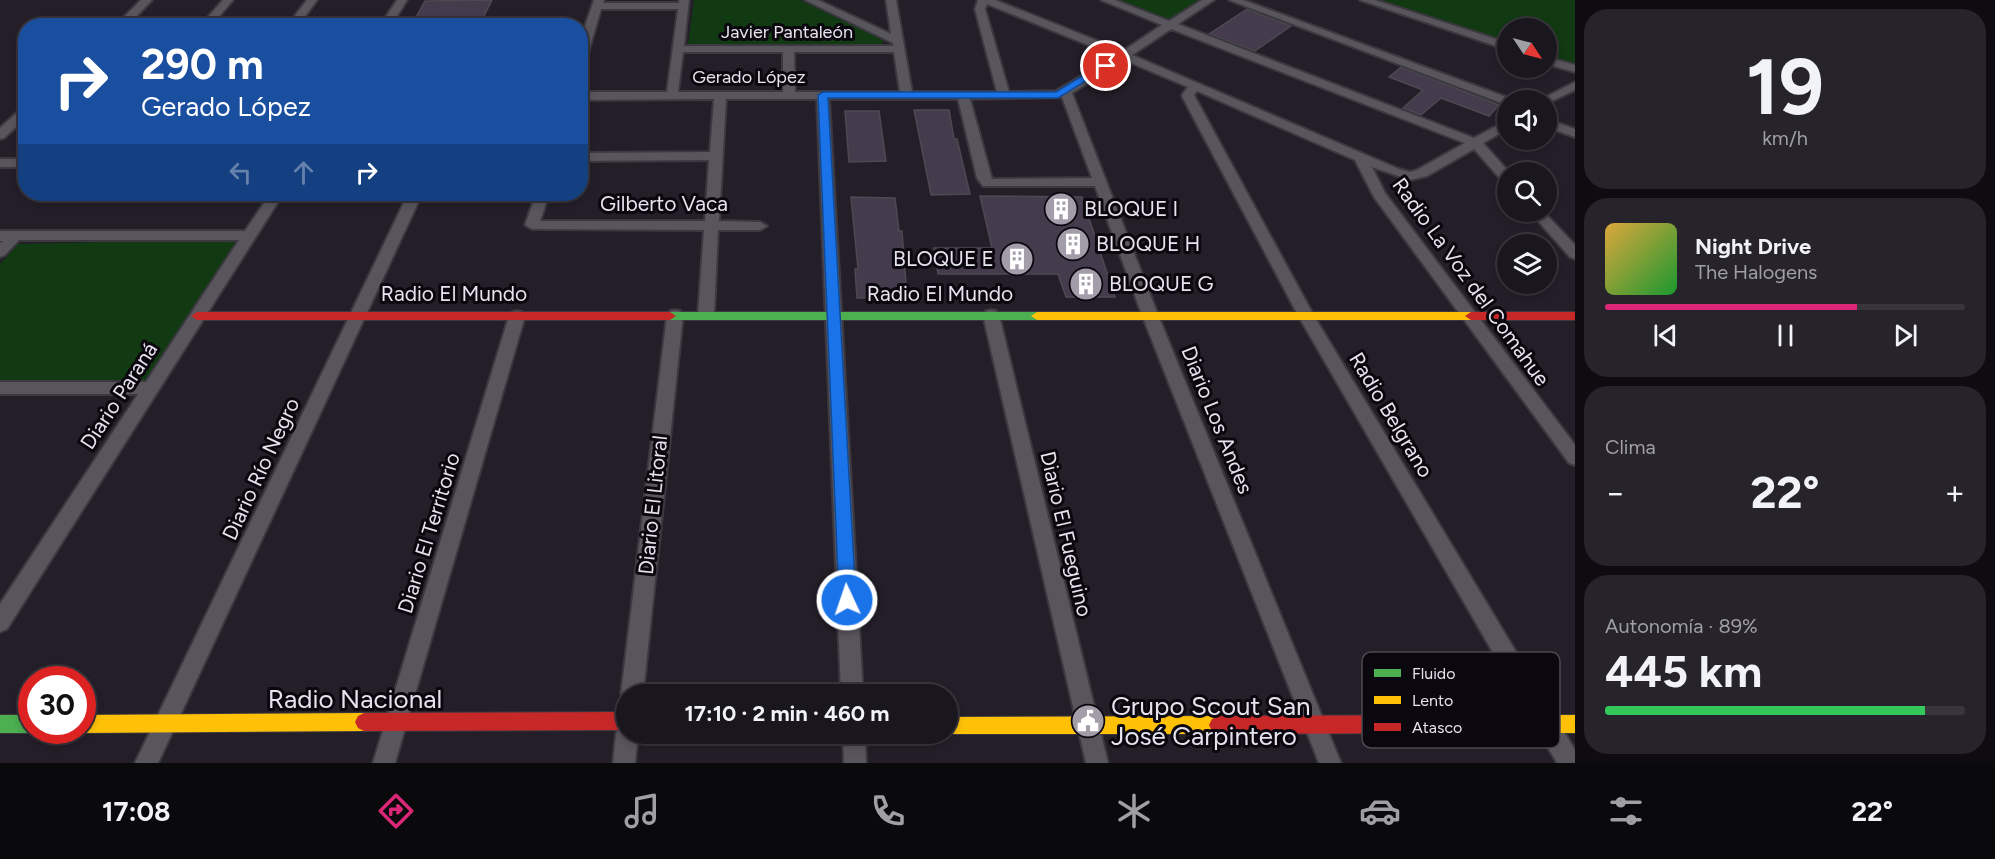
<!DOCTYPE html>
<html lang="es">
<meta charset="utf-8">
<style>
:root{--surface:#1a161e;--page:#27232b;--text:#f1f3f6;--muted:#9f9fa4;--line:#38353c;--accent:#db2777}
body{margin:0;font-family:Figtree,sans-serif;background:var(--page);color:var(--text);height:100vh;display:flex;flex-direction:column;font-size:22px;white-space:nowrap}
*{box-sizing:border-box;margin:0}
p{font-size:20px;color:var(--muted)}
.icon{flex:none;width:33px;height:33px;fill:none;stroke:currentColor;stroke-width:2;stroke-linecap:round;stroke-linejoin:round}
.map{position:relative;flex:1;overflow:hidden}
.side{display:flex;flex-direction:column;gap:9px;padding:9px;background:#0e0c10;width:420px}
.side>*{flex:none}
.hud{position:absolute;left:18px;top:18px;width:570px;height:183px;border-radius:24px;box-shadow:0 3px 9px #0003,0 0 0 2px var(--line);background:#1a4fa0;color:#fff;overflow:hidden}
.needle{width:39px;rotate:125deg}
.tools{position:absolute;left:1497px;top:18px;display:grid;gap:12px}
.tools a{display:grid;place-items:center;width:60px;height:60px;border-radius:50%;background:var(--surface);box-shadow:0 3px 9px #0003,0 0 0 2px var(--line);font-size:30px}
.speed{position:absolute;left:18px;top:666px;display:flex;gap:12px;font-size:30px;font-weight:700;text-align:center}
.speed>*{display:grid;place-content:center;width:78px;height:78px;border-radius:50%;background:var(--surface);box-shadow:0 3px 9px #0003,0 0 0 2px var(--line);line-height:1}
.speed .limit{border:9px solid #d22;background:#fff;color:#111}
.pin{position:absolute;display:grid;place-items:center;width:51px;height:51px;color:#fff;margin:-26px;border:3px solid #fff;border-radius:50%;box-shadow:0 2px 6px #0007}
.me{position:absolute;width:66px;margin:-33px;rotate:357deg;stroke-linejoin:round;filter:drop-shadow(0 0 4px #0008)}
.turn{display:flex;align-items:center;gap:21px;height:126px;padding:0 24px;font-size:27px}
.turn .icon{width:78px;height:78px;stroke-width:2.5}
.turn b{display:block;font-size:42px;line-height:51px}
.lanes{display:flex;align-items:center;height:57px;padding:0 24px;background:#0003;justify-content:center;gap:30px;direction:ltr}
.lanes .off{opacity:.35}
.big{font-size:45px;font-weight:700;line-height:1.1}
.side .widget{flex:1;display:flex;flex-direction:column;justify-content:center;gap:9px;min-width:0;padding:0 21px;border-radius:24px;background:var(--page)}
.side .dial{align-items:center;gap:0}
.dial b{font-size:78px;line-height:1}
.song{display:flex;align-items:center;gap:18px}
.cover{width:72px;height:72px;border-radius:9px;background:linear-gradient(135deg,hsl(40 70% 55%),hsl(130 70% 35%))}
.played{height:6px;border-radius:3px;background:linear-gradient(90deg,var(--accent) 70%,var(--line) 70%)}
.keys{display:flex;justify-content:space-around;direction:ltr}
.heat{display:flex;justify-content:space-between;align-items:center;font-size:33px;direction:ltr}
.charge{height:9px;border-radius:4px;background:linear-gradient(90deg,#34c759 89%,var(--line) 0)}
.trip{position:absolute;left:616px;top:684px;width:342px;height:60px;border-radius:30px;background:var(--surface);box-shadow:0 3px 9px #0003,0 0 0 2px var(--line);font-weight:700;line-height:60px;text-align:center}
.tab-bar{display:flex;height:96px;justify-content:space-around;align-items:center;background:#0a090c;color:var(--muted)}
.tab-bar .icon{width:42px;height:42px}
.tab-bar .on{color:var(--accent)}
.tab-bar b{font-size:27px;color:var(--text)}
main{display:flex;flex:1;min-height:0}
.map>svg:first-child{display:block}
.green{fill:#113912}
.building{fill:#443b4d;stroke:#4d4951;stroke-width:1.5}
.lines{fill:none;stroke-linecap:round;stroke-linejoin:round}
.street-casing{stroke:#3b3840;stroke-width:4}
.fast-casing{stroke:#3b3840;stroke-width:2}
.slow-casing{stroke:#3b3840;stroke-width:2}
.jam-casing{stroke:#3b3840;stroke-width:2}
.street{fill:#58555c;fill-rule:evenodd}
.fast{fill:#4caf50;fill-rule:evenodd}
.slow{fill:#ffc107;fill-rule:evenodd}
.jam{fill:#c62828;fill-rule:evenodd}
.route{fill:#1a73e8;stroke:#114b97;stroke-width:1.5}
.labels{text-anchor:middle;stroke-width:6;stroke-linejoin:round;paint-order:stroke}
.far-street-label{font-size:18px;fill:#e6e2ee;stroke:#0a070e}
.street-label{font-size:21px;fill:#e6e2ee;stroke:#0a070e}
.poi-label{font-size:21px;fill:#e6e2ee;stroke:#0a070e;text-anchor:start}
.near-street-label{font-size:26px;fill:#e6e2ee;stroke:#0a070e}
.near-poi-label{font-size:26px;fill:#e6e2ee;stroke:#0a070e;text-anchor:start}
.key{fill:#0a070e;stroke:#4c4951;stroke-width:1.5}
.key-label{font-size:16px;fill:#e6e2ee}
</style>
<main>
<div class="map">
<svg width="1575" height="763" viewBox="0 0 1575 763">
<rect width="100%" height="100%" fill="#231e28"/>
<path class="green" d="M694,0H800L883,39V46L688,45Z
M1102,0H1208L1168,26Z
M1366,0H1575V69L1547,59L1546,28H1508L1507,46Z
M238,239L149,380H0V264L18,244Z"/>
<path class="building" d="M492,0L483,18L415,19L425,1Z
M1247,9L1291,26L1255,51L1209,34Z
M1401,67L1499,105L1489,116L1441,98L1421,115L1403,108L1423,90L1389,77Z
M914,110H949L954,139H957L970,194L931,195Z
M845,111H879L886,161L849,162Z
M980,196L1082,197L1115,297H1066L1058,274H938L934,248H992Z
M851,197L895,198L899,231H902L907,297L857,298L855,269H858Z"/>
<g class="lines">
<g class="street-casing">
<path id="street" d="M141,0H152L127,26H115Z
M223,0H233L211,26H200Z
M307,0H317L298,26H287Z
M397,0H407L391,26H380Z
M594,0H604L603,3H679V0H689L684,46H893V43L805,0H818L891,34L886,0H896L912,92H997L975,9L978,0H995L1123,51L1162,25L1101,0H1115L1169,21L1202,0H1214L1178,24L1474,138L1508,120V129L1483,143L1509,172L1508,183L1503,182L1474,149L1427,176L1410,180L1372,167L1385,193L1575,445V465L1569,463L1374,197L1355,160L1197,91L1194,95L1314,316L1575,750V763H1557L1299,317L1183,98L1182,95L1188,87L1124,60L1072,93L1158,315L1341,763H1319L1142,315L1095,186H983L977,178L958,99H829L863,694H841L817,99H726L719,221L760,222L767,226L760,230H718L714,315L711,319H701L698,315L704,230L532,229L525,225L536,194H549L540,221H705L709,160L580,161V153L710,152L714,99L580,100V92H667L678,9H601L586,60L580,63V41ZM987,4L1115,56L1056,91L1009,92L985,9ZM1171,29L1465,143L1417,170L1410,172L1399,169L1132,55ZM683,52H783V92H678ZM794,52H894L900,92H795ZM1062,97L1092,178L992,179L970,99Z
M1229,0H1243L1514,100H1508V104H1504Z
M1360,0H1375L1508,43V50Z
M1546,57L1575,65V72L1546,64Z
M1575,82V90L1550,102L1540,100Z
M22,108H26V118L4,138L0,139V128Z
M1546,119L1575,129V137L1546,127Z
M0,159H26V167H0Z
M270,194H283L7,629L0,632V604L138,394H0V382H146L239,240H19L5,255L0,257V243L3,241H0V231H245Z
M408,194H422L158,763H135Z
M1530,212H1544L1575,245V259L1570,257Z
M675,310L680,311L683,315L643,694H627V703L621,694L667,315L670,311Z
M991,310L996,311L999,315L1108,763H1086L983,315L986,311Z
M517,311L522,312L525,316L395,763H373L509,316L512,312Z
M627,723V734H638L635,763H613L616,734L619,726Z
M843,734H865L866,763H844Z"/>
</g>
<g class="fast-casing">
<path id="fast" d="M670,312H1037L1043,316L1037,320H670L664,316Z
M0,715H32V730H38L32,733H0Z"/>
</g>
<g class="slow-casing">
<path id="slow" d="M1037,312H1471L1477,316L1471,320H1037L1031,316Z
M364,713L370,716L373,722L370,728L364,731L82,733L76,730H82V715Z
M1477,715H1575V733H1477L1471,730L1468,724L1471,718Z
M1218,716L1224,719L1227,725L1224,731L1218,734H944H948V717Z"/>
</g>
<g class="jam-casing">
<path id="jam" d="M197,312H670L676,316L670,320H197L191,316Z
M1471,312H1575V320H1471L1465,316Z
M627,712V730L364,731L358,728L355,722L358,716L364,713Z
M1477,715L1483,718L1486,724L1483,730L1477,733L1218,734L1212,731L1209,725L1212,719L1218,716Z"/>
</g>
<use href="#street" class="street"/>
<use href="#fast" class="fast"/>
<use href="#slow" class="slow"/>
<use href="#jam" class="jam"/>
</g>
<path class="route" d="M1102,64L1110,66L1058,98H828L856,600L853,605L847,607L841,605L839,600L818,95L823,92H1056Z"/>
<defs>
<g id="building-disc" transform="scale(1.725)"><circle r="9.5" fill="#a29da9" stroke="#0a070e"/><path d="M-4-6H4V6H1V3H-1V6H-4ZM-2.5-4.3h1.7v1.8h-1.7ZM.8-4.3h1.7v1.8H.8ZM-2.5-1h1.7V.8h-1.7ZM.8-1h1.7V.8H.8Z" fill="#fff"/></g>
<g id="civic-disc" transform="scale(1.725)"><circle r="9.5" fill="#a29da9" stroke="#0a070e"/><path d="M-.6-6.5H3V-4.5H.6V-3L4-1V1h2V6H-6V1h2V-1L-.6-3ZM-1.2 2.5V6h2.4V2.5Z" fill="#fff"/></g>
</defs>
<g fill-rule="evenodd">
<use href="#building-disc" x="1061" y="209"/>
<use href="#building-disc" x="1073" y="244"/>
<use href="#building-disc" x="1017" y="259"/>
<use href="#building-disc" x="1086" y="284"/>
<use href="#civic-disc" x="1088" y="721"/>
</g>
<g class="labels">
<g class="far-street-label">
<text x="787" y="38">Javier Pantaleón</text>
<text x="749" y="83">Gerado López</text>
</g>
<g class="street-label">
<text x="664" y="211">Gilberto Vaca</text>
<text transform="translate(1471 282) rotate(54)" y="7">Radio La Voz del Comahue</text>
<text x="454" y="301">Radio El Mundo</text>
<text x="940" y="301">Radio El Mundo</text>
<text transform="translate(119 396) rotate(-57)" y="7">Diario Paraná</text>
<text transform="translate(1391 415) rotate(59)" y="7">Radio Belgrano</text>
<text transform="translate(1217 420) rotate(68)" y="7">Diario Los Andes</text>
<text transform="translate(261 469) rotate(-65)" y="7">Diario Río Negro</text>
<text transform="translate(653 505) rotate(-84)" y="7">Diario El Litoral</text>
<text transform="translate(429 533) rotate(-73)" y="7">Diario El Territorio</text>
<text transform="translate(1066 534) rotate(77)" y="7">Diario El Fueguino</text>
</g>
<g class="poi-label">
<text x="1084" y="216">BLOQUE I</text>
<text x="1096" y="251">BLOQUE H</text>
<text x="994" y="266" text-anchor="end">BLOQUE E</text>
<text x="1109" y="291">BLOQUE G</text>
</g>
<g class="near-street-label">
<text x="355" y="708">Radio Nacional</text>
</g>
<g class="near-poi-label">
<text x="1111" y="715">Grupo Scout San<tspan x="1111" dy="30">José Carpintero</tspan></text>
</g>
</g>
<rect x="1362" y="652" width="198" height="96" rx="9" class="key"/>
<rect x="1374" y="669" width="27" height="8" fill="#4caf50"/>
<rect x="1374" y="696" width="27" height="8" fill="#ffc107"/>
<rect x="1374" y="723" width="27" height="8" fill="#c62828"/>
<g class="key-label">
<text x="1412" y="679">Fluido</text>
<text x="1412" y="706">Lento</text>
<text x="1412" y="733">Atasco</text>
</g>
</svg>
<div class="tools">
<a><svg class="needle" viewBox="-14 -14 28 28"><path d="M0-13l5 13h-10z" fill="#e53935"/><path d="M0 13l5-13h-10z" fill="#9f9fa4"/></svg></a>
<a><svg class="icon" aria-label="sound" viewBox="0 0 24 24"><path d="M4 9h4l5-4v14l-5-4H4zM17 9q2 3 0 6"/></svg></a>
<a><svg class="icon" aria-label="search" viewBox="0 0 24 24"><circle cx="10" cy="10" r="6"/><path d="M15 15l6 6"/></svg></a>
<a><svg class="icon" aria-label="layers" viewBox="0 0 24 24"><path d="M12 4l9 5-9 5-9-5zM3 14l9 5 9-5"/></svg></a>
</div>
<div class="speed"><div class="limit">30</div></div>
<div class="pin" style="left:1106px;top:66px;background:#d93025"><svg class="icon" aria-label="arrive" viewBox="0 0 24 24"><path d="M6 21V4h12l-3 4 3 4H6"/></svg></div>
<svg class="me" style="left:847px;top:600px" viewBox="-20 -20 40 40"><circle r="17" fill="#1a73e8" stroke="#fff" stroke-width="3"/><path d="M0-11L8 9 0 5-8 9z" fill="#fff"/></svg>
<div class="trip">17:10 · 2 min · 460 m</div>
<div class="hud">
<div class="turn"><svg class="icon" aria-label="right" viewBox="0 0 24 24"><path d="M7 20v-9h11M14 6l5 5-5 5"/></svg><div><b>290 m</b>Gerado López</div></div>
<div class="lanes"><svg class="icon off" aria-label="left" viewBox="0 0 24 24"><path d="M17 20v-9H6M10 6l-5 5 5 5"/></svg><svg class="icon off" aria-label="ahead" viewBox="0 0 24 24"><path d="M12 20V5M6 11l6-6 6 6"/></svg><svg class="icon" aria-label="right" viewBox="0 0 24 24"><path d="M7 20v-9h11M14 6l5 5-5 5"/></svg></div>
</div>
</div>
<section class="side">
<div class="widget dial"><b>19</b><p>km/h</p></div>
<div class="widget">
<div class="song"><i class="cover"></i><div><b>Night Drive</b><p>The Halogens</p></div></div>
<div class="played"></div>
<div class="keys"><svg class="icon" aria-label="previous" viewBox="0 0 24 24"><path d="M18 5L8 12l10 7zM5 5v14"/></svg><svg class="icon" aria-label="pause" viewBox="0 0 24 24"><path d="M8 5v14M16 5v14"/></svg><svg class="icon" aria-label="next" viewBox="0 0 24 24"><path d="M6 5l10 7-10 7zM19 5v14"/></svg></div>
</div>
<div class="widget"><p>Clima</p>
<div class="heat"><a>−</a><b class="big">22°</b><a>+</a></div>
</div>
<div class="widget"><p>Autonomía · 89%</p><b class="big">445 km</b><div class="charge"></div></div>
</section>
</main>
<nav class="tab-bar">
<b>17:08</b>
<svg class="icon on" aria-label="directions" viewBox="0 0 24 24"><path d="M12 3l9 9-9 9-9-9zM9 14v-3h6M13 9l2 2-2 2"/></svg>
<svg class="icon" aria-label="music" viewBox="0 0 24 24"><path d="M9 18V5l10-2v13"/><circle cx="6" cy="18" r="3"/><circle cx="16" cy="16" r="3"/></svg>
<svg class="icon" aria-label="phone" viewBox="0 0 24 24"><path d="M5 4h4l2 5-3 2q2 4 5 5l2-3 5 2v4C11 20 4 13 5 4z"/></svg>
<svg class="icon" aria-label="climate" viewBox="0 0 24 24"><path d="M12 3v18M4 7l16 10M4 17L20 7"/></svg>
<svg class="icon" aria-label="car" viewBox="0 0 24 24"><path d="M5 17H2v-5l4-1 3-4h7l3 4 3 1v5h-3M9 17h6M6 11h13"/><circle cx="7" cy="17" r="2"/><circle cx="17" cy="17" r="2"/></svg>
<svg class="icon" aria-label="filters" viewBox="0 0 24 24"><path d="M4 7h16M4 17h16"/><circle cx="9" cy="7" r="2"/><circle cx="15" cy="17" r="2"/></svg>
<b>22°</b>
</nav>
